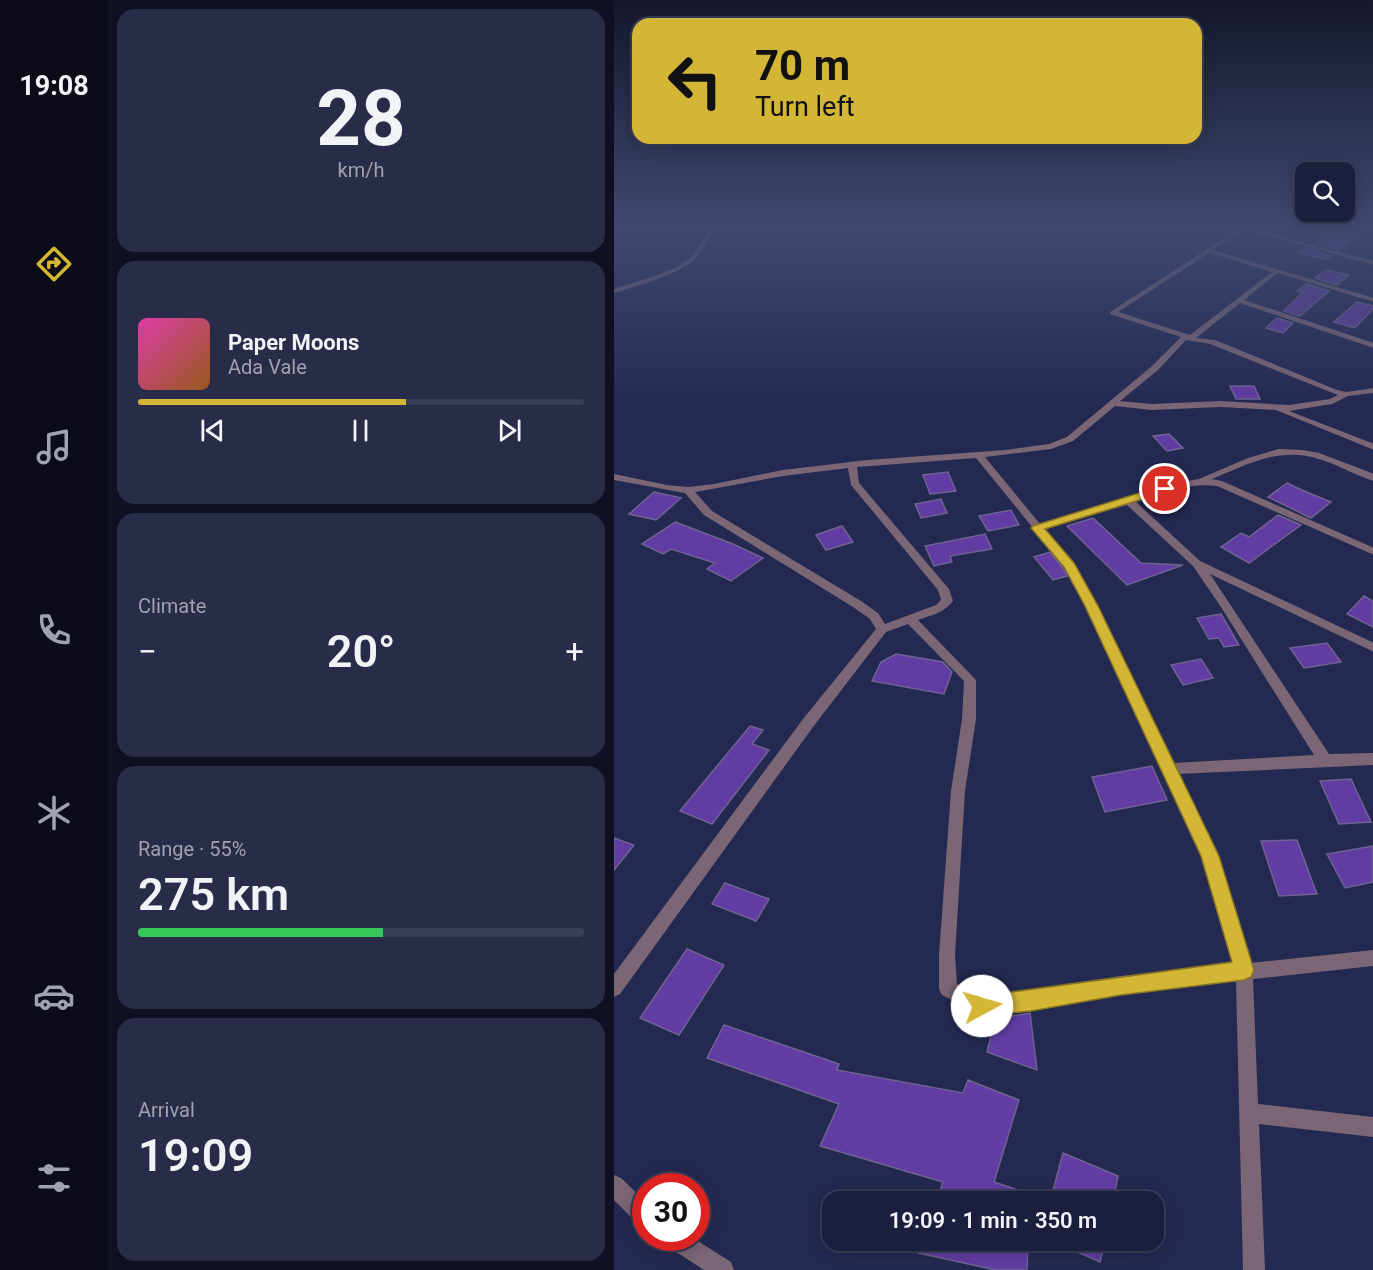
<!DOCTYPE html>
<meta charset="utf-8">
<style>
:root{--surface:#1b1f3d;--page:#282c48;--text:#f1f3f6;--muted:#a0a2b0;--line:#393d57;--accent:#d3b635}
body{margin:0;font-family:Roboto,sans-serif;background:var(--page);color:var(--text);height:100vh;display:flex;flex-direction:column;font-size:22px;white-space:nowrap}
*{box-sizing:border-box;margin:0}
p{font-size:20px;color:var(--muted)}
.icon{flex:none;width:33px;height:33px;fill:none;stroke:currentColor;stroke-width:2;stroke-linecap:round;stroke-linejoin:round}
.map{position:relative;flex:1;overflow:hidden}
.side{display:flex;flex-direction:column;gap:9px;padding:9px;background:#0f1122;width:506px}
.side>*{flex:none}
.hud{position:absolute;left:18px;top:18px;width:570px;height:126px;border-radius:18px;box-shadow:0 3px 15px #0003,0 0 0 2px var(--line);background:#d3b635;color:#111;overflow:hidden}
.controls{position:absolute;left:681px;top:162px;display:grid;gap:12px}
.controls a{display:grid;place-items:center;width:60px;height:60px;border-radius:12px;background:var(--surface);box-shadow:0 3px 15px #0003,0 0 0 2px var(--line);font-size:30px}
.speed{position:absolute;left:18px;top:1173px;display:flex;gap:12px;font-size:30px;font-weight:700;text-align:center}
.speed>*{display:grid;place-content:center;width:78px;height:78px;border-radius:50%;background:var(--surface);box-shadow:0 3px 15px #0003,0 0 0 2px var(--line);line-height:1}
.speed .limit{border:9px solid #d22;background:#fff;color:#111}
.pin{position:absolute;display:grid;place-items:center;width:51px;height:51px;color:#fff;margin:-26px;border:3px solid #fff;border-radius:50%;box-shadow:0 2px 6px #0007}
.me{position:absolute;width:66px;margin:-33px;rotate:84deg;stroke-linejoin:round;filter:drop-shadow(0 0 4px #0008)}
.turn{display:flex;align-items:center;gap:21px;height:126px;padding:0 24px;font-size:27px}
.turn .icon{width:78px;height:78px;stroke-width:2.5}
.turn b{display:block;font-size:42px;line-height:51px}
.big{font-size:45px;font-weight:600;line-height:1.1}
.side .card{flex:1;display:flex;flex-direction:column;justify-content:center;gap:9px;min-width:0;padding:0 21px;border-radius:18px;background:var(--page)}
.side .dial{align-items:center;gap:0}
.dial b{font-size:78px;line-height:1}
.song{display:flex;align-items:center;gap:18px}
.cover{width:72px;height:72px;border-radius:9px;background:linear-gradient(135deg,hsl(320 70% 55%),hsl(30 70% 35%))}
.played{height:6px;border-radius:3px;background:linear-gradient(90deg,var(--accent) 60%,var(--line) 60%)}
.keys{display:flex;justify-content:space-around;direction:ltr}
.heat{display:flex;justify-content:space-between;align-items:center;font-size:33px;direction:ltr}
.charge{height:9px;border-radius:4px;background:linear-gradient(90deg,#34c759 55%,var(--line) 0)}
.trip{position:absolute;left:208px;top:1191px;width:342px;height:60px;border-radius:18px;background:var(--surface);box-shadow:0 3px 15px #0003,0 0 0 2px var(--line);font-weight:600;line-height:60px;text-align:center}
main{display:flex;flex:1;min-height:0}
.menu{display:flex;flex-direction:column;width:108px;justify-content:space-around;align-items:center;background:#0b0c18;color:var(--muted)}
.menu .icon{width:42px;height:42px}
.menu .active{color:var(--accent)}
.menu b{font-size:27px;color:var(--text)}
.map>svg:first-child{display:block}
.building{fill:#613ca3;stroke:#6f6391;stroke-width:1.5}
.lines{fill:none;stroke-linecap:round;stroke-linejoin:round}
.minor{fill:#7a6675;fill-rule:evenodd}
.tertiary{fill:#7a6675;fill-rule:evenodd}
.route{fill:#d3b635;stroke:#897622;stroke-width:1.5}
</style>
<main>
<nav class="menu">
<b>19:08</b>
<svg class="icon active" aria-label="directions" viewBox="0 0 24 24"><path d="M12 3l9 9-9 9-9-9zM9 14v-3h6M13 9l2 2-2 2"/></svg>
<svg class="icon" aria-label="music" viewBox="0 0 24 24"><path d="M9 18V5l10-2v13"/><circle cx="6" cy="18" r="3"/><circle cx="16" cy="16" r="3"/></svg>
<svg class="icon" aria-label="phone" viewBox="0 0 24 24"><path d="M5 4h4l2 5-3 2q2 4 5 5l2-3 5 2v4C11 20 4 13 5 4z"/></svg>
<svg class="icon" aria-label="climate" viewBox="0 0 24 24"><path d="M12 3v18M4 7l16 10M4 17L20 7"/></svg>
<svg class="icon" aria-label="car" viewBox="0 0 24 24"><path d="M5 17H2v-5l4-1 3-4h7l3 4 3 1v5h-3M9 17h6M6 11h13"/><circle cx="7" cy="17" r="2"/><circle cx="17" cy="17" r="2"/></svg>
<svg class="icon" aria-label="filters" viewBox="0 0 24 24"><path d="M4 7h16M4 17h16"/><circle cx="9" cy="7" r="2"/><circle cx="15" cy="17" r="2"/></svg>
</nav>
<section class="side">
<div class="card dial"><b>28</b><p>km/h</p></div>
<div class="card">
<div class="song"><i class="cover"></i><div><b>Paper Moons</b><p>Ada Vale</p></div></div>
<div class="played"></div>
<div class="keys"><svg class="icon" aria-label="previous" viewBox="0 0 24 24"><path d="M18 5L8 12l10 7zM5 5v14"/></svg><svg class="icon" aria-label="pause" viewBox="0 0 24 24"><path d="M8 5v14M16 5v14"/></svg><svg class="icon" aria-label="next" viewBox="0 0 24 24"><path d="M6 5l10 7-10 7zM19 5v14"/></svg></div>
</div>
<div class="card"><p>Climate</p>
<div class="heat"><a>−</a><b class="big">20°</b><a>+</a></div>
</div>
<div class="card"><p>Range · 55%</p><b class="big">275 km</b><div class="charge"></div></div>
<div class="card"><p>Arrival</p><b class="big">19:09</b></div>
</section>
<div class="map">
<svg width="760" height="1270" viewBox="0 0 760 1270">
<rect width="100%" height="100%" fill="#242951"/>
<path class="building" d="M714,229H722L745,232L725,250L701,243Z
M691,248L718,256L714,259L682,253Z
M712,270L735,275L723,285L701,278Z
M693,284L715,291L686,316L670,311L689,292L683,291Z
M743,302L759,306V309L741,328L720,322Z
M663,318L679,323L669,333L652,328Z
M616,386H640L646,399H622Z
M555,434L569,448L553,451L539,436Z
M334,472L342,491L316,494L309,475Z
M673,483L690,491L717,502L697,518L654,497Z
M40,492L67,498L42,520L15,514Z
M327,499L333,513L307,518L301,504Z
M397,510L405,525L374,531L365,516Z
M664,515L687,525L635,563L607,547L627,533L635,537Z
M479,518L527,563L569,565L513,585L453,526Z
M61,522L119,544L149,558L117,581L93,569L101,563L57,549L49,554L28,544Z
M228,526L239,542L212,550L202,535Z
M371,534L378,549L336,556L338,562L320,566L311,546Z
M436,552L448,567L453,576L439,580L420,557Z
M750,596L759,601V627L733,614Z
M607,614L625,645L610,647L605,638L595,639L583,618Z
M713,643L727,662L690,668L676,648Z
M282,654L329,662L338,672L330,694L258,681L267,662Z
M587,659L599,678L569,685L557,665Z
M136,726L149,730L138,744L155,750L98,824L66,811Z
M538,766L553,800L491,812L478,777Z
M737,779L757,822L725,824L706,781Z
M0,838L20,845L0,870Z
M683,840L703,894L665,896L647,841Z
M759,846V882L731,888L713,854Z
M111,883L155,899L142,921L98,904Z
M73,949L110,965L65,1035L26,1018Z
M416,1013L423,1070L373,1052L381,1019Z
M110,1025L225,1064L223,1070L349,1093L354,1080L405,1100L380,1182L431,1199L430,1202H322L329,1182L206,1146L225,1104L93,1058Z
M449,1153L504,1176L499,1202H436Z
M309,1240H414L413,1270H382L304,1253Z
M437,1240H491L486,1262Z"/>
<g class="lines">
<path class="minor" d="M96,229H102C94,237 91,248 83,257C68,274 22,286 0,293V289C22,281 61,273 78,256C85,248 88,237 96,229Z
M624,229H630L599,250L760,298V302L664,273L630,300L760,343V348L626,303L582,338L601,340L723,390L732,392L760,388V393L734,396L718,404L675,411L760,444V450L662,410L607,407L538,410L501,406L459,441L437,449L371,457L426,524L554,484L585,479L634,458L665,449L689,450L705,453L760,474V481C743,476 728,467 711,461C667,445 638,463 598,479L608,481L760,548V555L603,486C573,482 549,493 522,502L586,561L760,643V652L596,574L715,754L760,753V765L564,774L604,857L636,963L760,950V966L639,979L644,1104L760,1117V1137L645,1124L651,1270H629L622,981L507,994L368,1015L328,995L325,989V955L337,791L348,719L350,681L294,624L272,632L199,727L6,994L0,997V974L189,719L262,629L256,619L239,607L90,515L71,493L0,480V474L53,485L74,487L100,484L169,470L253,460L392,450L435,444L453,437L538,366L567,337L496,314V312ZM595,253L658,272L576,335L504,312ZM572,340L596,344L724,395L716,399L675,405L607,401L538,404L506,401L544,370ZM362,458L450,566L472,606L588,857L620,964L507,976L369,997L343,984L341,955L351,791L362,719V680L304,620C318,615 330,613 339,601L335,589L245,483L243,467ZM234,468L237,485L324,590L327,600L322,605L271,624L264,613L247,601L98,511L81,492L169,476ZM513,505L579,566L607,607L700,755L559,763L484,606L459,563L431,529Z
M630,229H638L760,261V265Z
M750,229H760V232L751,230Z"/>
<path class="tertiary" d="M0,1175L7,1178L32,1202V1228L25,1225L0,1200Z
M50,1238H79L117,1262L120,1270H90L53,1246Z"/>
</g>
<linearGradient id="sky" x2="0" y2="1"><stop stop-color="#14172d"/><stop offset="0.56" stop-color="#3f4970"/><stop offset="1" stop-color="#3f4970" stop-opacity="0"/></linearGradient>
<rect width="760" height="406" fill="url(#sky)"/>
<path class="route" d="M551,485L555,486V491L431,529L460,563L484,606L579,802L605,856L640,970L637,977L630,980L507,995L417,1011L368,1016L361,1013L358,1006L361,999L368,996L618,962L587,856L562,802L471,606L450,567L417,528L419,526Z"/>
</svg>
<div class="controls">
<a><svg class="icon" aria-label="search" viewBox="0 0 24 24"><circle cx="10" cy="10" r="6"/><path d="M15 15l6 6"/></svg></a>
</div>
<div class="speed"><div class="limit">30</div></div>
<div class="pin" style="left:551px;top:489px;background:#d93025"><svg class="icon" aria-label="arrive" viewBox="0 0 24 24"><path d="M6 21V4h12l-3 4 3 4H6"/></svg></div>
<svg class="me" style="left:368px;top:1006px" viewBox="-20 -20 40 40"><circle r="19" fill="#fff"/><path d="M0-13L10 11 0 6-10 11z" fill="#d3b635"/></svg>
<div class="trip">19:09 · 1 min · 350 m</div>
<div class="hud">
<div class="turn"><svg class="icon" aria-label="left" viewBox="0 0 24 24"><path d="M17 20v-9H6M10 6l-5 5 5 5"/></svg><div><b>70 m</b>Turn left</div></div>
</div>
</div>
</main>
